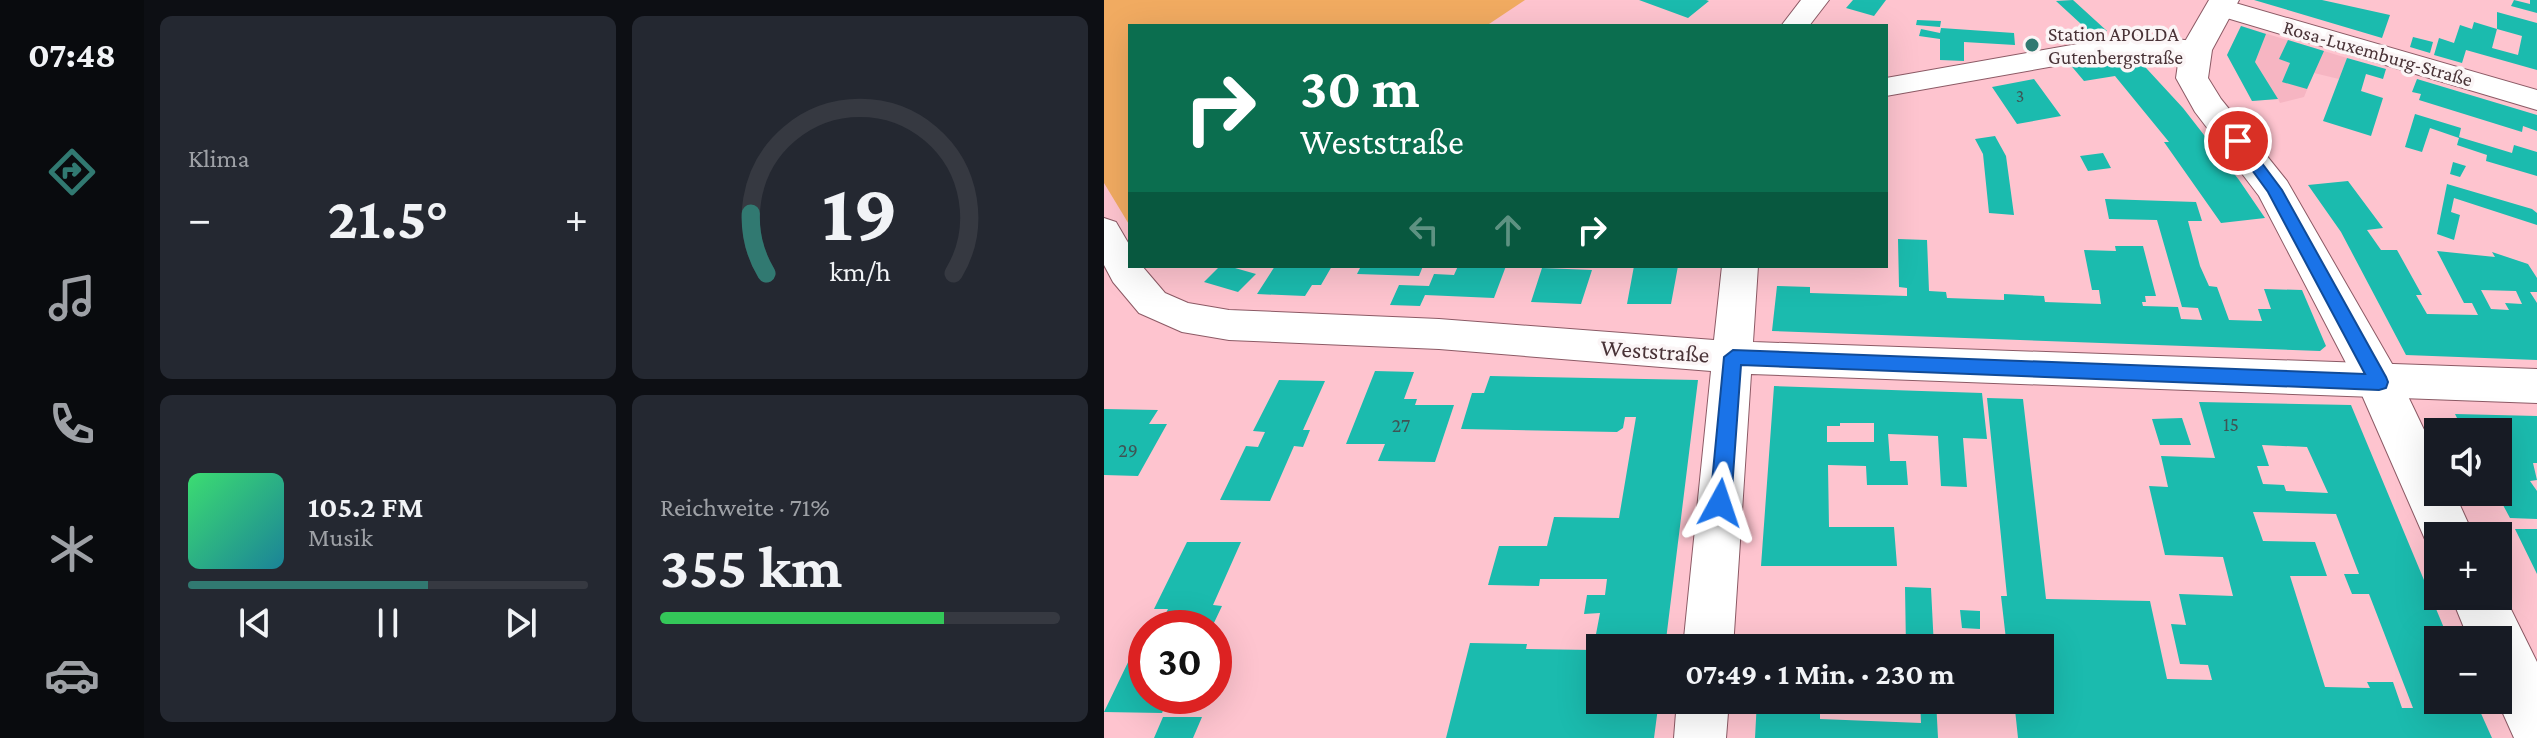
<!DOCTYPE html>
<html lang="de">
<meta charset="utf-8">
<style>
:root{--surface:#171b24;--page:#242831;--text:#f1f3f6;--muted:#9ea1a6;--line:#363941;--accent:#317971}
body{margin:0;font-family:"Crimson Pro",serif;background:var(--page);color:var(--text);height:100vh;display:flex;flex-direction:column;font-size:30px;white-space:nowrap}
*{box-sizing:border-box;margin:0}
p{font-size:26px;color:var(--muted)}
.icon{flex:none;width:44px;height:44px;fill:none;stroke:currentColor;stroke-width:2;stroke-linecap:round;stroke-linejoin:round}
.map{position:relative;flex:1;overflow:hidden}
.side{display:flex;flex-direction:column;gap:16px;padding:16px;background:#0d0f14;width:960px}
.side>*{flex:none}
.top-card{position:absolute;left:24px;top:24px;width:760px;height:244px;border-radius:0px;box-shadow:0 8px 32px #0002;background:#0b6e4f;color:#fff;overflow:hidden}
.tools{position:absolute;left:1320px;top:418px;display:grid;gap:16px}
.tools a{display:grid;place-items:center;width:88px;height:88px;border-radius:0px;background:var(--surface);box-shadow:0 8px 32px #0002;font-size:40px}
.speed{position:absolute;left:24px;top:610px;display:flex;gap:16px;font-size:40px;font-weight:700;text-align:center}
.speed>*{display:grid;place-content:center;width:104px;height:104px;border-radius:50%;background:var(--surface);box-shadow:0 8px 32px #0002;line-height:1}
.speed .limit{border:12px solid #d22;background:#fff;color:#111}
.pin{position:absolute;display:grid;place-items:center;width:68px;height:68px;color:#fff;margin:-34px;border:4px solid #fff;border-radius:50%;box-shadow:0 2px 8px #0007}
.me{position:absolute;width:88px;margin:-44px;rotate:5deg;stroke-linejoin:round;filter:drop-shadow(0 0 6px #0008)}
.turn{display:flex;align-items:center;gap:28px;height:168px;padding:0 40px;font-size:36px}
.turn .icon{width:104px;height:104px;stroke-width:2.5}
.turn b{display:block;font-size:56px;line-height:68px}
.lanes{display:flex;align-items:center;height:76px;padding:0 40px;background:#0003;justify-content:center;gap:40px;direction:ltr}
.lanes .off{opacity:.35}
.big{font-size:60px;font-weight:700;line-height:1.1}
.side .widget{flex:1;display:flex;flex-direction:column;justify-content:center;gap:12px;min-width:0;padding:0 28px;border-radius:12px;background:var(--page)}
.side .dial{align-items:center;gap:0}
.dial svg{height:208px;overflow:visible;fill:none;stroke:var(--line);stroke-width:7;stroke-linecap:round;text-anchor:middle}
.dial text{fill:var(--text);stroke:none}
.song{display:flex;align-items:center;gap:24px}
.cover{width:96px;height:96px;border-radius:12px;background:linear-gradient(135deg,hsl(140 70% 55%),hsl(190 70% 35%))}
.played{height:8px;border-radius:4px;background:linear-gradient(90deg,var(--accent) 60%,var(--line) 60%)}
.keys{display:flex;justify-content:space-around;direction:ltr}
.heat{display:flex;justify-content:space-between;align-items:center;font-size:44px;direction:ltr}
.charge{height:12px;border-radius:6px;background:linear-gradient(90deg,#34c759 71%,var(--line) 0)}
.side .tiles{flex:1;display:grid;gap:16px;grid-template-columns:repeat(2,1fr)}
.trip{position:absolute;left:482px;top:634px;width:468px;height:80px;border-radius:0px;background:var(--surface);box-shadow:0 8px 32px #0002;font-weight:700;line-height:80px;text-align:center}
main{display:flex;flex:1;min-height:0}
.tab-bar{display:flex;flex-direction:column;width:144px;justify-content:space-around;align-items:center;background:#090b0e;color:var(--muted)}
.tab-bar .icon{width:56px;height:56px}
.tab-bar .current{color:var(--accent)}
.tab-bar b{font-size:36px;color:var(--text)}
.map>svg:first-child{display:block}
.built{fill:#f6b5c2}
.green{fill:#f1ab61}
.building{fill:#1bbbae;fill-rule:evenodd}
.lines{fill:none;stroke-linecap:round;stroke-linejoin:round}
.minor-casing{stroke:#8c5a65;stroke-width:2}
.tertiary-casing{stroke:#8c5a65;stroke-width:2}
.minor{fill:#fff;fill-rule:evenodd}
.tertiary{fill:#fff;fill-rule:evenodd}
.route{fill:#1a73e8;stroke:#114b97;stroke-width:2}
.poi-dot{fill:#317971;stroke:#fbf5f6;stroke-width:3}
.labels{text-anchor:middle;stroke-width:7;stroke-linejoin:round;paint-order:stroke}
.far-number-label{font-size:18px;fill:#3e5555}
.far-poi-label{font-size:20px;fill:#493337;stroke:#fbf5f6;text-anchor:start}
.far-street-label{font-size:20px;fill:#493337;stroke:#fbf5f6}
.number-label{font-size:20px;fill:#3e5555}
.street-label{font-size:24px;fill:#493337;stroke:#fbf5f6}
</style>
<main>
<nav class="tab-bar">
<b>07:48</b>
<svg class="icon current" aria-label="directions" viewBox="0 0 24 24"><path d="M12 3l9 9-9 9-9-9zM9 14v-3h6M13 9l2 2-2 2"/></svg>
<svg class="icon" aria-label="music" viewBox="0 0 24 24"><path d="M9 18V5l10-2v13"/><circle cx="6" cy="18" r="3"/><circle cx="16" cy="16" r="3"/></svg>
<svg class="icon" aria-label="phone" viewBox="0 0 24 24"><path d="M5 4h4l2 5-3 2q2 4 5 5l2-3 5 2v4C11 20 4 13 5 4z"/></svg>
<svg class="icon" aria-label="climate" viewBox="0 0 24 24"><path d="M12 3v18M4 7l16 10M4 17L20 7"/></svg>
<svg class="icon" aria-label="car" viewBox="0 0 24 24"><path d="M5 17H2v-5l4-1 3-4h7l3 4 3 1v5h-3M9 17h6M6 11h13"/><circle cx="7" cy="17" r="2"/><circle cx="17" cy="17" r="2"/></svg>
</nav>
<section class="side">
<div class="tiles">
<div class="widget"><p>Klima</p>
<div class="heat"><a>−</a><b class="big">21.5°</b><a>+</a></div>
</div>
<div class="widget dial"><svg viewBox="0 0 100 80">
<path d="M14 69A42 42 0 1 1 86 69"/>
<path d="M14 69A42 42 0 0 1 8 46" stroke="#317971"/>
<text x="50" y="56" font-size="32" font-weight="700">19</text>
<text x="50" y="72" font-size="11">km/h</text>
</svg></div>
<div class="widget">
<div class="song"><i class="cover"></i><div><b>105.2 FM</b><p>Musik</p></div></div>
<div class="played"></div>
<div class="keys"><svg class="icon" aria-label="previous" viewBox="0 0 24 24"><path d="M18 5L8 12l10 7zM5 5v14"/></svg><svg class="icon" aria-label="pause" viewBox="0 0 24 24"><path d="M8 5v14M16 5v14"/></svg><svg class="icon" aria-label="next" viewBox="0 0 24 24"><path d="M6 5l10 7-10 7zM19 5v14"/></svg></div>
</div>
<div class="widget"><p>Reichweite · 71%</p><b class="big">355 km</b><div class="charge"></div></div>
</div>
</section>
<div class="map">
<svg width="1433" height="738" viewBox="0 0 1433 738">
<rect width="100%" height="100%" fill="#fec4cf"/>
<path class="built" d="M1137,26L1243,58L1235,79L1210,73L1200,97L1176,103L1174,99L1148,101L1123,55Z"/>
<path class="green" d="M0,0H421L382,26H26V226L0,183Z"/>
<path class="building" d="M535,0H602L605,1L584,18Z
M749,0H782L770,16L742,8Z
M969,0L1003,31L989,35L952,1Z
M1150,0H1218L1286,15L1278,38Z
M1410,0L1426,4V0H1433V13L1407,6Z
M1393,12L1433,23V70L1362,50L1358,63L1330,55L1335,38L1350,43L1356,25L1368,29L1370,22L1393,29L1388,48L1414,55L1418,36L1393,29Z
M813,20L837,21L836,27L812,25Z
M1137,26L1162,34L1151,62L1174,99L1148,101L1123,55Z
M837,28L910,33L911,45L860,42V61L836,60V39L815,36L817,29L836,33Z
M1309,37L1329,42L1326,53L1306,47Z
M1184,40L1220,51L1203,89L1178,82L1186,63L1175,59Z
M1018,53L1031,56L1079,108L1135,180L1161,218L1117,223L1060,142H1065L1011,76L980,81L964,62Z
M1243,58L1282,69L1279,79L1262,74L1257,91L1279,98L1267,136L1219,121Z
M930,79L957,116L913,124L888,87Z
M1313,79L1433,115V131L1419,126L1418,132L1315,100L1317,94L1308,92Z
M1311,114L1357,128L1355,137L1385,146L1408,153L1410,145L1433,152V176L1382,161L1383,155L1353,145L1355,138L1326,128L1318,152L1301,147Z
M891,136L902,156L910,215L885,213L879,154L871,139Z
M999,153L1007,168L984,171L976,156Z
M1349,162L1362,166L1356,177L1346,174Z
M1244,181L1279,228L1263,230L1277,250H1293L1318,295H1312L1323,314L1374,315L1368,303H1360L1333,251L1391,257L1388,252L1424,264L1433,278V292H1426L1433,303V360L1302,355L1237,232L1204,185ZM1377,290L1412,291L1418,304L1401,303L1405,310L1387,309Z
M1343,184L1428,209L1433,213V225L1350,198L1347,212L1356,215L1350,240L1333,234Z
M1001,199L1092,202L1098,221H1084L1096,266L1105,286L1113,287L1125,320L1158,321L1154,309H1167L1160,289L1198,290L1222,346L1216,351L668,331L673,286L706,287V293L803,296V288L795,287L794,239L823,240L825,291L842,292L843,298L900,300V294L940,296L941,302L997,304L995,290H988L980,250L1012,251L1011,246H1039L1052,296H1041L1042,302H1038L1039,306L1074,307L1077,319L1098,320L1094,308L1078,307L1053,220L1005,219Z
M116,266H124L152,274L134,292L100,282Z
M171,266H228L217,285H208L201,296L153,294Z
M257,266H319L315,276L253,274Z
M354,266H402L390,298L321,295L316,306L286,305L295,285L325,286L330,274L350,275Z
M530,266H574L567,304H523Z
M438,268L488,270L477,304L427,302Z
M271,371L310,372L300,399H313L311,405H350L331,462L274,461L281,444H242Z
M386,376L594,380L561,648H496V700H555L550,738H342L366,643L423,644L422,649L489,650L496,613L480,614L483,595H501L503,579H436L435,586L384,585L395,546H443L450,517L515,518L532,417H521L519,428L513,432L357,429L368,393H380Z
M175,380L221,381L199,430H206L199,447L190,446L166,501L116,500L142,446L154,447L161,432L149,431Z
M670,386L878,393L883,439L859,438L863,487L837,486L834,436L784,434L786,461H802L804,485H763L762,466L724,465L725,527H790L793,566H657ZM736,423H770V442H723V426H736Z
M883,398L919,399L942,599L1046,601L1063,679L1108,680L1104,665L1076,664L1067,624L1082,625L1075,594L1129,596L1119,557L1061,555L1045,486L1064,487L1057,456L1111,458L1095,402L1247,405L1345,640H1334V700H1371L1388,738H914L910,700H936V648H903L897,596H903ZM1158,445L1203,447L1224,493L1182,491L1180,485L1159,484L1153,466H1165ZM1149,512L1232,514L1255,574H1240L1248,594H1265L1309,708H1298L1289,682H1263L1266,688L1221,687L1186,576H1223L1211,542L1159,541Z
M0,409L54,410L45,424H63L34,476L0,475Z
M1351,414L1433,416V463H1429L1433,480L1426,481L1433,491V519L1406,518L1392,492L1394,432H1360Z
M1078,418L1087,445H1056L1048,419Z
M1411,529H1433V574Z
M83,542H137L109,605L118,606L108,627L42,628V696H65L58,713L0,712L42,625H56L64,609H50Z
M801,587L827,588L830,648H802Z
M856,610L876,611V629L858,628Z
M653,700H716V719L817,723L816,700H832L834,738H651Z
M59,717H98L89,738H50Z"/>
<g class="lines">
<g class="minor-casing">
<path id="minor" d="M697,0H725L705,26H677Z
M1121,0L1433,90V110L1106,13L1102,7L1106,1Z
M1024,35L1092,41L1102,44L1106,50L1102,56L1092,59L1024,53L782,96V78Z
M0,218L12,222L26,246V266H38L61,293L84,303L125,310L335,319L610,340L618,266H654L649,342L1433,369V403L647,374L629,648H579L607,371L335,349L125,340L78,332L35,313L9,282L0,265Z
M573,700H625L622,738H570Z"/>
</g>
<g class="tertiary-casing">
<path id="tertiary" d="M1105,0H1135L1108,50L1104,78L1117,99L1183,181L1291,369L1334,459V492H1350L1370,536H1334V555L1327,553L1254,386L1155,196L1091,112L1072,78L1076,50Z
M1394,583L1433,662V738H1410L1393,700L1394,640H1365L1347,596H1394Z"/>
</g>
<use href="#minor" class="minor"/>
<use href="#tertiary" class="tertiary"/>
</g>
<path class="route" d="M1134,137L1139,138L1178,190L1282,377L1284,382L1282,388L1275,390L637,365L627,503L624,509L616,512L609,509L606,503L620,357L629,350L1261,374L1164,192L1127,141Z"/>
<circle class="poi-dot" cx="928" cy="45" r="8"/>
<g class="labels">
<g class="far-number-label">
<text x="916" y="102">3</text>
</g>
<g class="far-poi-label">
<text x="944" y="41">Station APOLDA<tspan x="944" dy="23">Gutenbergstraße</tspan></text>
</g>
<g class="far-street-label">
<text transform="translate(1274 53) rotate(16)" y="7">Rosa-Luxemburg-Straße</text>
</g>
<g class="number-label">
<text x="1127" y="431">15</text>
<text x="297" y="432">27</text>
<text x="24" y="457">29</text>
</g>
<g class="street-label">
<text transform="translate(551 351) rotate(4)" y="8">Weststraße</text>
</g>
</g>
</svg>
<div class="tools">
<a><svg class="icon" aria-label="sound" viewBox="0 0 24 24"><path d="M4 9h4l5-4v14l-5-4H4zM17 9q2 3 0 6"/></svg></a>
<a>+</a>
<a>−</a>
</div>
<div class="speed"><div class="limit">30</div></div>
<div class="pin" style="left:1134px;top:141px;background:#d93025"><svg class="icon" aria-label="arrive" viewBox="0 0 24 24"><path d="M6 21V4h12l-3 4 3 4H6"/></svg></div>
<svg class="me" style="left:616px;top:503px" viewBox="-20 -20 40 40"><path d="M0-17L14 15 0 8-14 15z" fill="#1a73e8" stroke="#fff" stroke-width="4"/></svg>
<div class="trip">07:49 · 1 Min. · 230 m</div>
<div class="top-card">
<div class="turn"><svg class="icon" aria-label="right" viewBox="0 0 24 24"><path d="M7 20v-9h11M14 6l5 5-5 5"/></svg><div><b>30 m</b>Weststraße</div></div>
<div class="lanes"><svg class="icon off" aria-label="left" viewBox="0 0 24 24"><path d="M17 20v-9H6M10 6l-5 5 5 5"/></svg><svg class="icon off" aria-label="ahead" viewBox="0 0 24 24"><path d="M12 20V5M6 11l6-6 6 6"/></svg><svg class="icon" aria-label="right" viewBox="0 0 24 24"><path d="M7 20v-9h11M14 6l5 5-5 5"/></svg></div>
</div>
</div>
</main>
